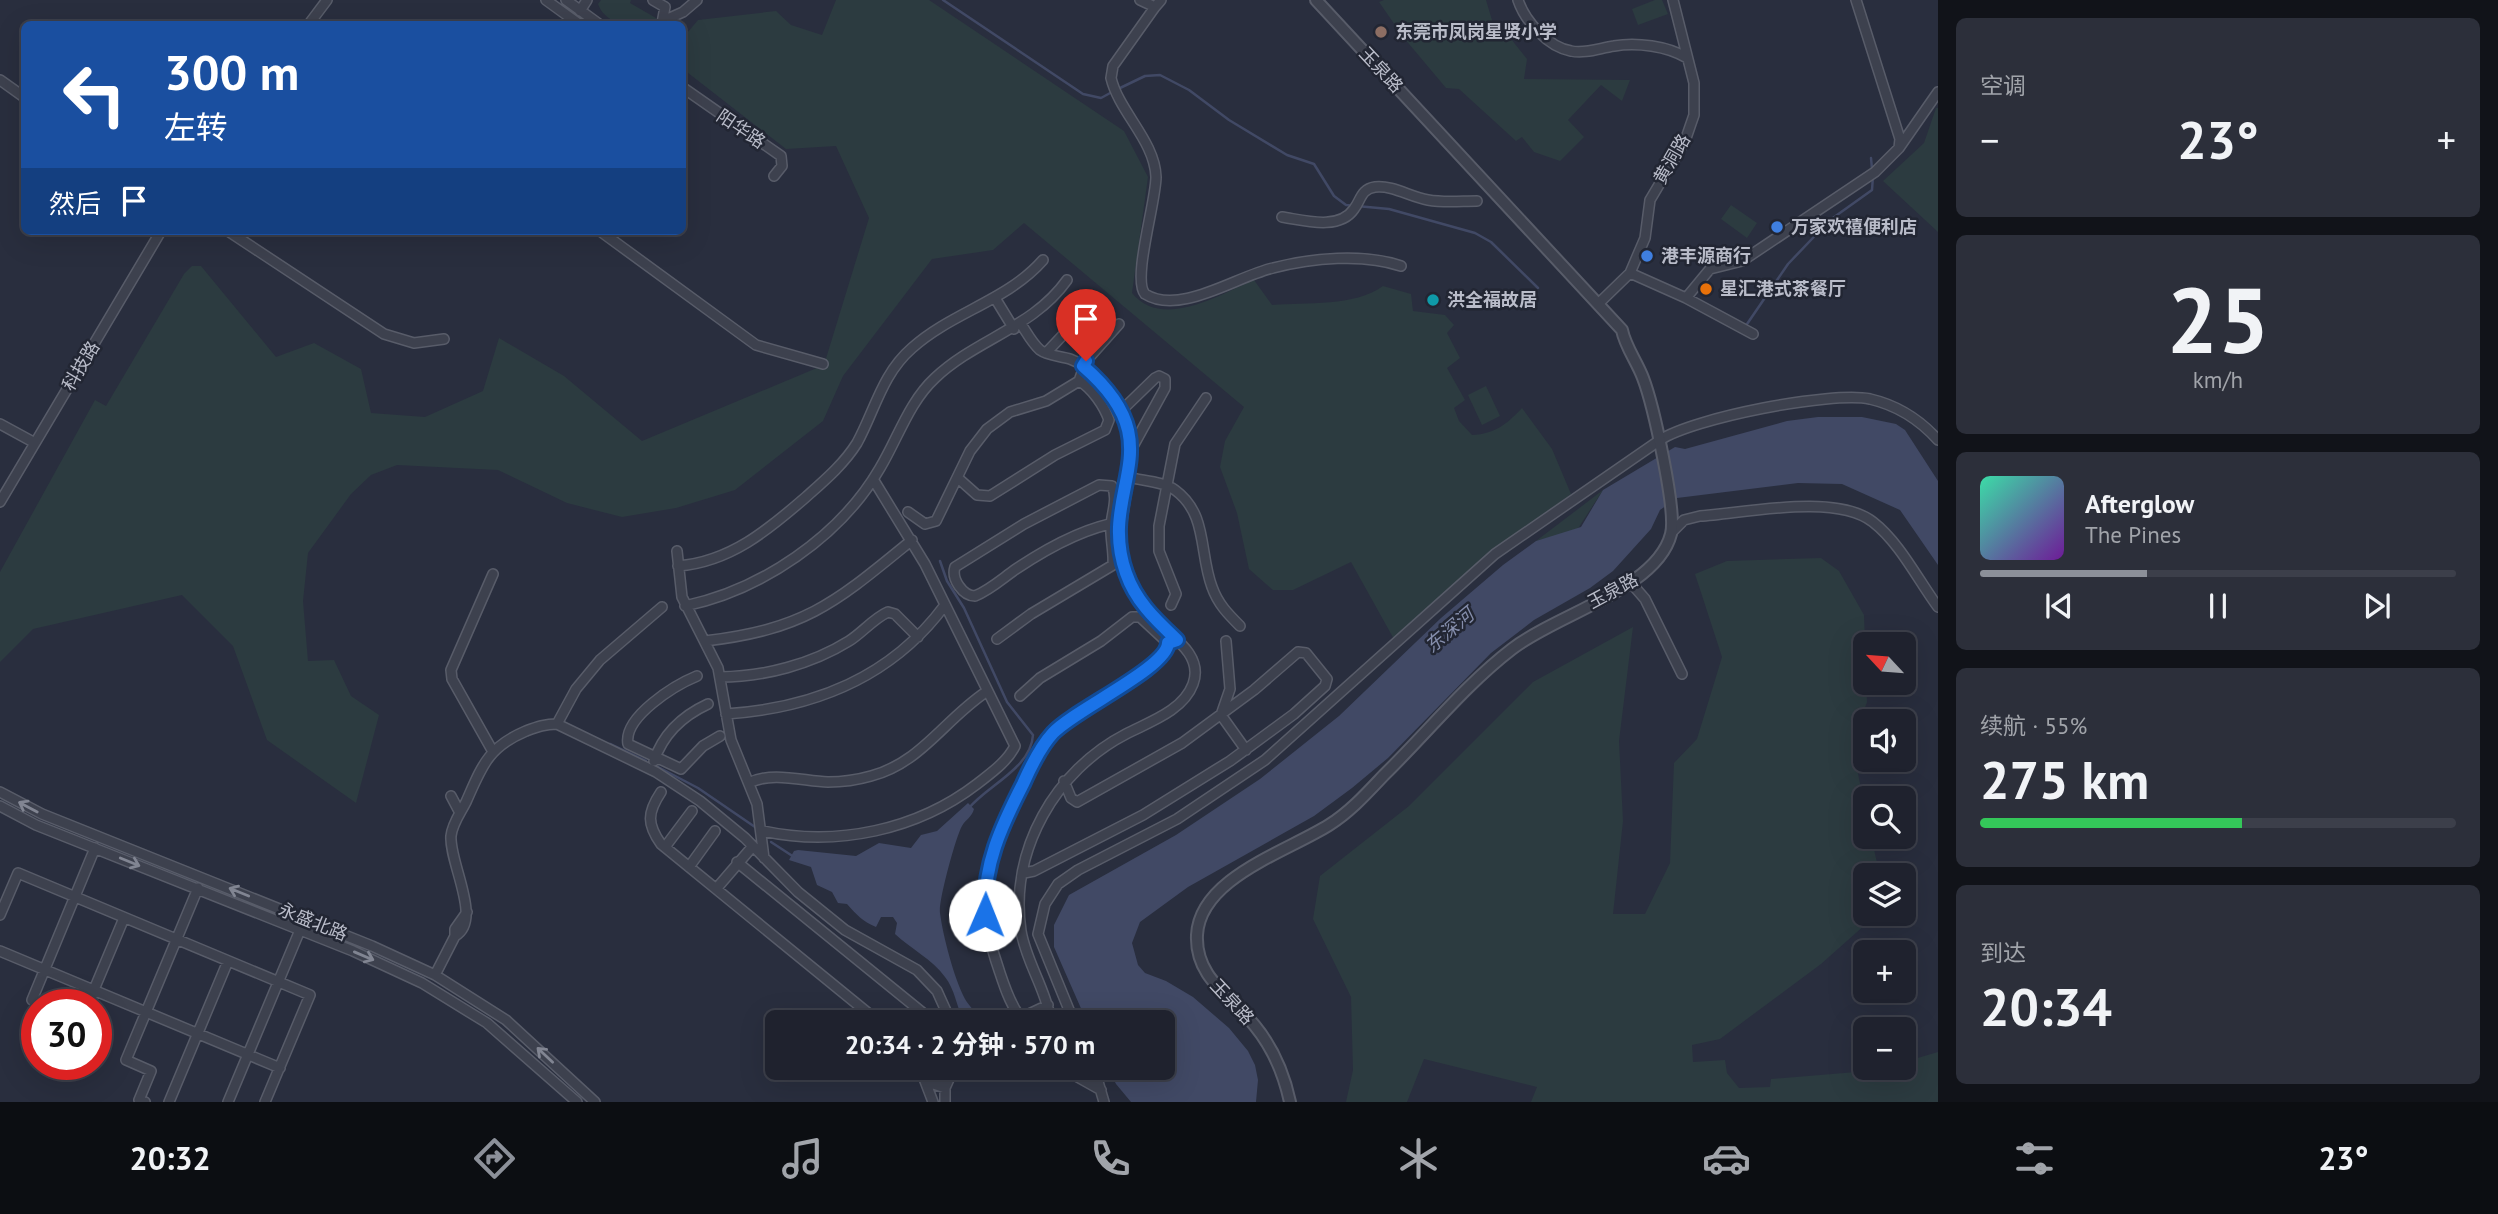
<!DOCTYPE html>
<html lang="zh">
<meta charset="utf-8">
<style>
:root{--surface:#1f222e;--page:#2c2f3a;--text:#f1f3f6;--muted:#a1a4aa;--line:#3c3f4a;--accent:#8c9099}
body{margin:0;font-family:"PT Sans","Noto Sans SC",sans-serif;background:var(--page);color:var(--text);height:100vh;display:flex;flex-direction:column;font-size:26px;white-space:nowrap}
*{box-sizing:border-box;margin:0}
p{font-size:23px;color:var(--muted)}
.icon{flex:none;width:38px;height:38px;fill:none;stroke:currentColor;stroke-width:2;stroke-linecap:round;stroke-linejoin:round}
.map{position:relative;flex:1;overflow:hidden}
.side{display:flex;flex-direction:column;gap:18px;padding:18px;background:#111319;width:560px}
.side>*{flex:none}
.top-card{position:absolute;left:21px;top:21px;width:665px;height:214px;border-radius:10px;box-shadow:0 7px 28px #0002,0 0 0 2px var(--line);background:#1a4fa0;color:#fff;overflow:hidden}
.needle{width:46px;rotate:296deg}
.tools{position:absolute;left:1853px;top:632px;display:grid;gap:14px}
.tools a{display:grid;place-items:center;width:63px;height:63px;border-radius:10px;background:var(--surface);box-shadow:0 7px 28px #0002,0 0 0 2px var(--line);font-size:35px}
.speed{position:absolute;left:21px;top:989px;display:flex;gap:14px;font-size:35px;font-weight:700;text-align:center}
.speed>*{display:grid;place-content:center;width:91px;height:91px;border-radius:50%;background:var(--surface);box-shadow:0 7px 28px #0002,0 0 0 2px var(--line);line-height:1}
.speed .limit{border:10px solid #d22;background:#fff;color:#111}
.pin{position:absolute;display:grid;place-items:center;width:60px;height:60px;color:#fff;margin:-72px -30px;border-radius:50% 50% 50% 0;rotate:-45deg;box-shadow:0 0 7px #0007}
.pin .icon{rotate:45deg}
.me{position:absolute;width:77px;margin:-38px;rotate:1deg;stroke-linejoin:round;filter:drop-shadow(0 0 5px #0008)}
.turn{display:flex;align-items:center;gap:24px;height:147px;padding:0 28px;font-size:32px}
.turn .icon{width:91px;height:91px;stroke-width:2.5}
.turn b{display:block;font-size:49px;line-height:60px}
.then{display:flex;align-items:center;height:66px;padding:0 28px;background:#0003;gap:14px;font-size:26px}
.big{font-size:52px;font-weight:700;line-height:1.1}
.side .tile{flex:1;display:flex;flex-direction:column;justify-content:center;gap:10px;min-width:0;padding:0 24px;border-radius:10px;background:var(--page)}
.side .dial{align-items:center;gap:0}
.dial b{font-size:91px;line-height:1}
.song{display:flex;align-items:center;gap:21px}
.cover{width:84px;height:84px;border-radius:10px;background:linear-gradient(135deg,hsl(160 70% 55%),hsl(280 70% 35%))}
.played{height:7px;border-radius:4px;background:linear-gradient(90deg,var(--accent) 35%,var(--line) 35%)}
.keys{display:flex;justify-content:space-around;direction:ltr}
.heat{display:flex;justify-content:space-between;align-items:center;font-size:38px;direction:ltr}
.charge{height:10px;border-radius:5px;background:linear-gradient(90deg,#34c759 55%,var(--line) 0)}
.trip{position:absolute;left:765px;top:1010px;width:410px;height:70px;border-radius:10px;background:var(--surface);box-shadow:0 7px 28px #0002,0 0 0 2px var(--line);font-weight:700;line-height:70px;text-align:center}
.menu{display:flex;height:112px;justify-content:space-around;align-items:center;background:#0c0e12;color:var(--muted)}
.menu .icon{width:49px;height:49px}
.menu .on{color:var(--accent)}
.menu b{font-size:32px;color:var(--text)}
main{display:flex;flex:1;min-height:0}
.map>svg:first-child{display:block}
.green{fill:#2c3b40}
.water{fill:#414965}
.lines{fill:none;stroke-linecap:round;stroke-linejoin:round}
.stream{stroke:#414965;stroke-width:2.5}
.minor-casing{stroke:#585c69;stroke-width:12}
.tertiary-casing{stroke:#585c69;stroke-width:14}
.minor{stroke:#3d414e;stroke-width:9}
.tertiary{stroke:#3d414e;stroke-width:10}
.oneway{stroke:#818592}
.route-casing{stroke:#114b97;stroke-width:18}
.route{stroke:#1a73e8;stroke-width:12}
.education-dot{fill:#8d6e63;stroke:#222633;stroke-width:2.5}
.shop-dot{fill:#3f7fe0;stroke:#222633;stroke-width:2.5}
.food-dot{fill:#e8710a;stroke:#222633;stroke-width:2.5}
.culture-dot{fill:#0f9aa8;stroke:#222633;stroke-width:2.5}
.labels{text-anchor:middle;stroke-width:5;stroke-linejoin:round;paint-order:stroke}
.poi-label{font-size:18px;font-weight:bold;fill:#b9bcc9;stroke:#222633;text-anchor:start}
.street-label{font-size:18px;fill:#b9bcc9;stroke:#222633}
.water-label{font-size:19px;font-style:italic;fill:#858eac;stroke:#222633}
</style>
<main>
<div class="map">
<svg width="1938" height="1102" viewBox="0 0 1938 1102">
<rect width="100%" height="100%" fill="#292e3e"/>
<path class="green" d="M601,0H631L630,3L656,18L657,24C636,26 607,28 598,4Z
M836,0H929L1124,131L1148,177L1132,293C1162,330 1219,295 1254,280L1272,305C1307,302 1354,307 1383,286L1411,294L1413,311L1445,315L1454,325L1447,333L1460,358L1447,368L1465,400L1454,408L1459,421L1472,435C1495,434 1507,424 1522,408L1552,449L1571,494L1476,568L1395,641L1351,562L1293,590H1273L1249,569L1237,513L1220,467L1225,441L1244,407L1024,223L993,250L932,259L843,376L823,421L735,490L676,508L622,517L567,503L498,470L397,465L371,475L351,494L308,553L303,601L308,661L334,660L351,696L379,715L356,803L267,740L233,646L182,595L33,629L0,662V572L95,400L106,406L184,274L192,266H201L276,357L314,343L361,369L371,413L425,417L483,391L499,338L564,376L642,441L824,365L869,218L836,146L786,149L683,69L682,39L698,20L776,11L791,25L822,35Z
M1384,0H1486L1497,37L1507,34L1527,59L1524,79L1630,80L1622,101L1601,85L1568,120L1584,137L1560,161L1534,152L1522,137L1516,141L1459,89L1446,88L1404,38L1379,2Z
M1655,0H1662L1668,14L1638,25L1632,9Z
M1936,108H1938V232L1883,181L1924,143Z
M1731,205L1757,223L1747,238L1721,219Z
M1486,386L1500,416L1482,425L1468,395Z
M1603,490L1577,530L1536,541Z
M1821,558L1839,571L1864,615L1867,702L1852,744L1865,808L1866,836L1871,837L1880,875H1866V914H1871L1866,924L1821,964L1720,1039L1692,1045L1693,1062L1725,1060L1727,1073L1739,1088L1770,1087L1771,1079L1904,1068V1062L1938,1052V1102H1531L1537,1087L1424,1059L1407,1102H1346L1353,1070L1351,997L1313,919L1320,876L1409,806L1533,682L1633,627L1619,741L1623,821L1613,914H1645L1670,863L1674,763L1697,739L1722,657L1695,574L1727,561Z"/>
<path class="water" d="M1818,417H1862L1896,424L1905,430L1938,481V565L1900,510L1842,484L1798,483L1677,498L1660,510L1651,529L1613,571L1590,588L1534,620L1491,653L1388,758L1352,788L1314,816L1188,887L1140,922L1132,943L1138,965L1145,973L1166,981L1193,997L1229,1028L1248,1051L1255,1065L1258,1080L1256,1102H1131L1116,1084L1108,1068H1162V1022H1087L1054,947V925L1069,895L1176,835L1260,779L1339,716L1441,618L1503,565L1536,541L1581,527L1603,490L1675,447L1685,449L1787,421Z
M968,803L974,809C972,817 966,819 962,826C956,836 938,902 940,913C943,936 954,978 965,999C970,1008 977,1010 975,1022H965C956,1008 956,991 945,977C933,960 910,948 895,934L897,923L893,917H881L876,927C862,921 857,915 847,904L838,903L832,892L817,885L811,867L789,860L794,851L798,850L856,856L879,843L911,848L921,835L937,831Z"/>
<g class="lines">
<path class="stream" d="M943,0L1083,94L1101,98L1112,92
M1118,89L1145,76L1160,75L1189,90L1229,120L1287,155L1314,164L1334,196L1346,205L1389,209L1475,233L1491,242L1538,288
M1871,158L1872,169
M1745,327L1788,264L1830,220L1872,190L1873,176
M940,561L947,581L964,608L1007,702L1033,735C1031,768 988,785 969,808
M610,744L646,761
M658,767L698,788L755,827
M771,842L794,857"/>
<g class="minor-casing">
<path id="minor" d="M546,0L579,24
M566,0L599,24
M653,0L665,7L662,23
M1140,0L1155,7L1161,0
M1518,0C1525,21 1548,47 1571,51C1585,54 1600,48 1614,46C1636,42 1668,46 1687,58
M1856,0L1900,139L1899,148
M1155,7L1113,66L1111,78C1119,112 1155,141 1156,177C1156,202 1132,279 1145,294C1180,316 1237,276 1273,268C1312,258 1363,253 1401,266
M580,11L587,0
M663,21L683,12L697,0
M309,24L327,0
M0,80L24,97
M682,87L781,156L782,166L774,176
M1282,217C1303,220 1339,231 1354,209C1361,200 1361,189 1375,187C1393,185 1410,197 1428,200C1444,203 1461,201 1477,201
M228,231L384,334L414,343L444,339
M600,231L756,345L823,364
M1630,273L1686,298L1753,334
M995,298L1014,329
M1686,298L1710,269L1742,261L1875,172L1899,148L1938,92
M1598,304L1630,273L1645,238L1650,200L1685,141L1694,115V83L1673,0
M1021,324C1027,333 1032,343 1040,350C1048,356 1061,356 1070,359C1090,366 1113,391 1122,410C1148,460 1108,518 1125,571C1130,586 1139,601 1148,613C1165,633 1205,652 1193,684C1183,711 1149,722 1126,734C1056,770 1009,850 1021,931C1026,961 1044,986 1050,1016
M1046,353L1092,304
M1122,410L1155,378L1159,376L1165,379V388L1132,448
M0,424L35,443
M1128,477C1142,481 1163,481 1175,490C1208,514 1199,553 1212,587C1218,604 1228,614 1240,626
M959,479L977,495L990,496L1055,455L1105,430L1109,420C1104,406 1092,388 1079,381
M0,502L161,231
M908,512L925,524L936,521L970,451L987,429L1010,412L1046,401L1079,381L1086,361L1119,324
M1672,532L1684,520L1700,516C1745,513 1836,493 1873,522C1900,543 1918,580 1938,607
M677,551L682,597L718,668L731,740L757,804L764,858
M678,566C730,562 768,530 806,497C824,481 844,464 857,443C875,410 882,374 912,348C952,312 1007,301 1043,260
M1632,584L1645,599L1682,674
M1171,605L1176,594L1159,551V526L1175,444L1206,398
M685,606C761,590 840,537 880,468C898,438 909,402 935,378C976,339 1033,328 1067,280
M997,639L1031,614L1113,565C1114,551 1110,538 1111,525C1112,512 1118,498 1112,486L1099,485L1024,524L955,567C951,579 963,596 975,596C990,590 1003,578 1016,569C1046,549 1085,527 1121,522
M705,641C807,629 836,602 912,540
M1226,641L1230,689L1221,715L1246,750
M697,676C675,685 623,717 628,744L681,769L703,746L720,736
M720,677C764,677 812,664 849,641C862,633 874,618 888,612L895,614L918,637
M1020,696L1040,678L1101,641L1132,617H1140L1168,643
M726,714C814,708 891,678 945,605
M557,724L576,689L600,660L662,607
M492,750L452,679L451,670L493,574
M654,761C663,734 682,716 708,704
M749,783C772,771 803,781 828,782C842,782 857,780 871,776C921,763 945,719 986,692
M0,792L42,814L372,946L435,975L506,1020L595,1102
M661,792C647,813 647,824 661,844L879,1022
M451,796L460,813
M0,806L36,825L353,951L422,983L487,1023L577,1102
M763,831C837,847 917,830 977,784C991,773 1007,762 1015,746L925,564L873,479
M665,847L692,811
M737,862L934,1022
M689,867L715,831
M1024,873L1034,871L1143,815L1230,761L1294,714L1325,686L1327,679L1306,653L1298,652L1254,690L1182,743L1077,802L1071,798L1064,781
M716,889L753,846
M467,912L455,929V936C483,920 449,863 451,836C452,824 461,812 466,802C482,766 488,747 526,731C537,727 545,724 557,724L656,772L700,801L745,838L798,892L845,930L917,970L937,991L951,1022
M0,915L18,873L310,995L265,1102
M0,951L280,1068
M435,975L455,936
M32,1000L95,848
M88,1004L124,918
M1048,1005L1029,1014H1018C1009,1001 1004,985 999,970C973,897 987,854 1021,788C1032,766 1042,741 1061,725C1082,707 1167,669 1168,643L1177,641
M1047,1022L1050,1016L1057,1022
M1074,1022L1038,934L1045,904L1058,884L1078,870L1177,819L1265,760L1495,554L1660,440C1693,418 1831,391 1870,399C1896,405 1920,420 1938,440
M920,1068L933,1102
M943,1068L928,1082L945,1088
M1071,1068L1076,1076L1101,1090
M1094,1068L1104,1102
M145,1102L139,1100L151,1071L126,1060L198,888
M169,1102L228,961
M228,1102L300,930
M945,1102V1088L954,1068"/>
</g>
<g class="tertiary-casing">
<path id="tertiary" d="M1290,1102C1284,1074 1273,1048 1255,1026C1231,996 1195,978 1197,935C1200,878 1286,852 1329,825C1350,812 1367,793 1384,775C1426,734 1465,685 1512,649C1557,614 1657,589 1671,534C1677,511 1653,404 1643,378C1637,362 1625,346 1622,330L1316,0"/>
</g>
<use href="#minor" class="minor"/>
<use href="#tertiary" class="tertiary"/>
</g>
<defs><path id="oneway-shaft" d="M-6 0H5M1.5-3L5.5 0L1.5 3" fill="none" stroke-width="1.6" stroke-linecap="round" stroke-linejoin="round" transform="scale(1.75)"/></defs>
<g class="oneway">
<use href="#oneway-shaft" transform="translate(28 807) rotate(-152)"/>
<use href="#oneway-shaft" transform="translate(130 862) rotate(22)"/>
<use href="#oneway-shaft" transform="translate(239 892) rotate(-158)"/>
<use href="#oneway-shaft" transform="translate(364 956) rotate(23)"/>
<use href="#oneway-shaft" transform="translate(545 1055) rotate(-137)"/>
</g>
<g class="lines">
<g class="route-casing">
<path id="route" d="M985,915C983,865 1001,827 1023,784C1031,766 1040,747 1053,733C1074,710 1167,668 1168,643L1177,640C1156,620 1136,602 1126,573C1096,488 1177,447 1083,366L1086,361"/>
</g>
<use href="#route" class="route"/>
</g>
<circle class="education-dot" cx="1381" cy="32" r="7"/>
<g class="shop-dot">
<circle cx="1777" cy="227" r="7"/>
<circle cx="1647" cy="256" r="7"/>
</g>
<circle class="food-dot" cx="1706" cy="289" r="7"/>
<circle class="culture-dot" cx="1433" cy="300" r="7"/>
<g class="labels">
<g class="poi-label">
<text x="1395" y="38">东莞市凤岗星贤小学</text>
<text x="1791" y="233">万家欢禧便利店</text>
<text x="1661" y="262">港丰源商行</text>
<text x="1720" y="295">星汇港式茶餐厅</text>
<text x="1447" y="306">洪全福故居</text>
</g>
<g class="street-label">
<text transform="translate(1381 70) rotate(47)" y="6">玉泉路</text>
<text transform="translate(741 129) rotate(34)" y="6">阳华路</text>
<text transform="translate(1672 159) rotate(-60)" y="6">黄洞路</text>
<text transform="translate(81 366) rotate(-59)" y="6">科技路</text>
<text transform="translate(1613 591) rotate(-28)" y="6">玉泉路</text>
<text transform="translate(313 922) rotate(22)" y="6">永盛北路</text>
<text transform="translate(1232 1002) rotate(47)" y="6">玉泉路</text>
</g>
<g class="water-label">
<text transform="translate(1449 630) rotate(-40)" y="7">东深河</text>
</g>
</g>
</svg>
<div class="tools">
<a><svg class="needle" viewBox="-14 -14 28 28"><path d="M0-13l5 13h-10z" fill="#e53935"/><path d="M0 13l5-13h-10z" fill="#a1a4aa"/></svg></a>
<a><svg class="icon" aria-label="sound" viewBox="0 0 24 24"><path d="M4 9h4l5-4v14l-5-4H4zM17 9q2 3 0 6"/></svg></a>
<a><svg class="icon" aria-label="search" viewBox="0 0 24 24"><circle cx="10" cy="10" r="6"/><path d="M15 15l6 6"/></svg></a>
<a><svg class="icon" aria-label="layers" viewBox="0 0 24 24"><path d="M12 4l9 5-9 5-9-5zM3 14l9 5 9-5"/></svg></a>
<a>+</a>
<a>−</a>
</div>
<div class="speed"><div class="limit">30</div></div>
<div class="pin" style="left:1086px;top:361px;background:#d93025"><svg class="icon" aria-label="arrive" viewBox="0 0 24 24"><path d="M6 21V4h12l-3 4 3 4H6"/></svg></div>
<svg class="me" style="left:985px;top:915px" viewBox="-20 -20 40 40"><circle r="19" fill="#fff"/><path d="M0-13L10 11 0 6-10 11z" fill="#1a73e8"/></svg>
<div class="trip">20:34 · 2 分钟 · 570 m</div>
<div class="top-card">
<div class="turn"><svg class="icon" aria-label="left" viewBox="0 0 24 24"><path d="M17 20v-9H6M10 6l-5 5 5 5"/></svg><div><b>300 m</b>左转</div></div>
<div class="then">然后<svg class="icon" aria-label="arrive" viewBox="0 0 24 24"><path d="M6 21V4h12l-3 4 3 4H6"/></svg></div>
</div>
</div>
<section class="side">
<div class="tile"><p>空调</p>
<div class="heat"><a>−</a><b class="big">23°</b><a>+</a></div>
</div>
<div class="tile dial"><b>25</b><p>km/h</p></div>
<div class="tile">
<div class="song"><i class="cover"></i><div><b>Afterglow</b><p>The Pines</p></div></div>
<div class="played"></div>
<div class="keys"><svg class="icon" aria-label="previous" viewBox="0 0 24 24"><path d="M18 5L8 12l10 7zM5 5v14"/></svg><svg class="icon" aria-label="pause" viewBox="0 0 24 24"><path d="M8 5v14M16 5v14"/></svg><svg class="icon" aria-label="next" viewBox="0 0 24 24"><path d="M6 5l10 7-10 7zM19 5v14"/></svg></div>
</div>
<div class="tile"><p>续航 · 55%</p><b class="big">275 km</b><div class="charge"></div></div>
<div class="tile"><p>到达</p><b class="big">20:34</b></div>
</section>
</main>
<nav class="menu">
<b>20:32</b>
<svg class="icon on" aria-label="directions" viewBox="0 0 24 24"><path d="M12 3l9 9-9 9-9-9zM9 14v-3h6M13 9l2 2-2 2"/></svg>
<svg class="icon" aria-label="music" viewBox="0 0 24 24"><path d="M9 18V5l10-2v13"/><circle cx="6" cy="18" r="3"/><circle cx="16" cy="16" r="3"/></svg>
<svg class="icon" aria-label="phone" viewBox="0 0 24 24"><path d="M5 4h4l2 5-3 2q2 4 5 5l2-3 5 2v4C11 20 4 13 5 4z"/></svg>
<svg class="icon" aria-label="climate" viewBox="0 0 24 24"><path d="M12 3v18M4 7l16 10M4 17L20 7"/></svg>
<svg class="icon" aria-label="car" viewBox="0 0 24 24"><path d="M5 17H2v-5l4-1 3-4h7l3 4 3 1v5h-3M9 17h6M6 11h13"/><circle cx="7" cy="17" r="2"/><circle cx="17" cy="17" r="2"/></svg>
<svg class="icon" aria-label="filters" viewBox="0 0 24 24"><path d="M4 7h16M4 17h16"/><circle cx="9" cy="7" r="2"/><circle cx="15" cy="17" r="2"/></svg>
<b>23°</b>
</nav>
